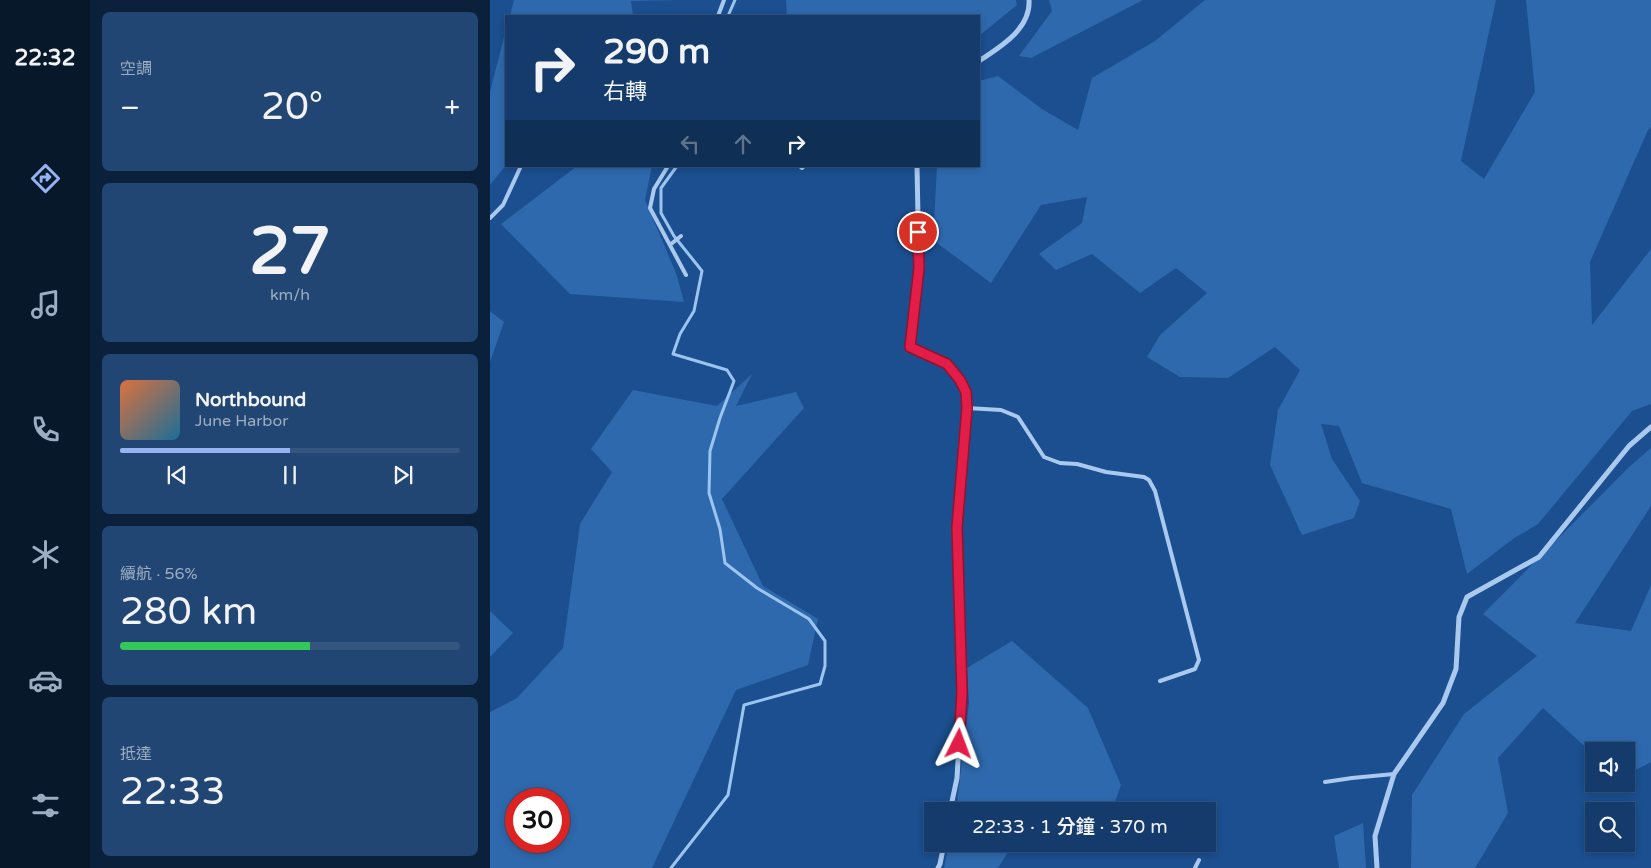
<!DOCTYPE html>
<html lang="zh-TW">
<meta charset="utf-8">
<style>
:root{--surface:#143b6b;--page:#214673;--text:#f1f3f6;--muted:#9dadc1;--line:#33557e;--accent:#95b2f1}
body{margin:0;font-family:"Varela Round","Noto Sans TC",sans-serif;background:var(--page);color:var(--text);height:100vh;display:flex;flex-direction:column;font-size:19px;white-space:nowrap}
*{box-sizing:border-box;margin:0}
p{font-size:16px;color:var(--muted)}
.icon{flex:none;width:28px;height:28px;fill:none;stroke:currentColor;stroke-width:2;stroke-linecap:round;stroke-linejoin:round}
.map{position:relative;flex:1;overflow:hidden}
.sheet{display:flex;flex-direction:column;gap:12px;padding:12px;background:#0b203b;width:400px}
.sheet>*{flex:none}
.guide{position:absolute;left:15px;top:15px;width:475px;height:152px;border-radius:0px;box-shadow:0 2px 8px #0003,0 0 0 1px var(--line);background:#143b6b;color:var(--text);overflow:hidden}
.tools{position:absolute;left:1095px;top:742px;display:grid;gap:10px}
.tools a{display:grid;place-items:center;width:50px;height:50px;border-radius:0px;background:var(--surface);box-shadow:0 2px 8px #0003,0 0 0 1px var(--line);font-size:25px}
.speed{position:absolute;left:15px;top:788px;display:flex;gap:10px;font-size:25px;font-weight:700;text-align:center}
.speed>*{display:grid;place-content:center;width:65px;height:65px;border-radius:50%;background:var(--surface);box-shadow:0 2px 8px #0003,0 0 0 1px var(--line);line-height:1}
.speed .limit{border:8px solid #d22;background:#fff;color:#111}
.pin{position:absolute;display:grid;place-items:center;width:42px;height:42px;color:#fff;margin:-21px;border:2px solid #fff;border-radius:50%;box-shadow:0 1px 5px #0007}
.me{position:absolute;width:55px;margin:-28px;rotate:3deg;stroke-linejoin:round;filter:drop-shadow(0 0 4px #0008)}
.turn{display:flex;align-items:center;gap:18px;height:105px;padding:0 15px;font-size:22px}
.turn .icon{width:65px;height:65px;stroke-width:2.5}
.turn b{display:block;font-size:35px;line-height:42px}
.lanes{display:flex;align-items:center;height:48px;padding:0 15px;background:#0003;justify-content:center;gap:25px;direction:ltr}
.lanes .off{opacity:.35}
.big{font-size:38px;font-weight:600;line-height:1.1}
.sheet .widget{flex:1;display:flex;flex-direction:column;justify-content:center;gap:8px;min-width:0;padding:0 18px;border-radius:8px;background:var(--page)}
.sheet .dial{align-items:center;gap:0}
.dial b{font-size:65px;line-height:1}
.song{display:flex;align-items:center;gap:15px}
.cover{width:60px;height:60px;border-radius:8px;background:linear-gradient(135deg,hsl(20 70% 55%),hsl(200 70% 35%))}
.played{height:5px;border-radius:2px;background:linear-gradient(90deg,var(--accent) 50%,var(--line) 50%)}
.keys{display:flex;justify-content:space-around;direction:ltr}
.heat{display:flex;justify-content:space-between;align-items:center;font-size:28px;direction:ltr}
.charge{height:8px;border-radius:4px;background:linear-gradient(90deg,#34c759 56%,var(--line) 0)}
.trip{position:absolute;left:434px;top:802px;width:292px;height:50px;border-radius:0px;background:var(--surface);box-shadow:0 2px 8px #0003,0 0 0 1px var(--line);font-weight:600;line-height:50px;text-align:center}
main{display:flex;flex:1;min-height:0}
.tabs{display:flex;flex-direction:column;width:90px;justify-content:space-around;align-items:center;background:#08182b;color:var(--muted)}
.tabs .icon{width:35px;height:35px}
.tabs .selected{color:var(--accent)}
.tabs b{font-size:22px;color:var(--text)}
.map>svg:first-child{display:block}
.green{fill:#2e69ad;fill-rule:evenodd}
.lines{fill:none;stroke-linecap:round;stroke-linejoin:round}
.stream{stroke:#9cc4f0;stroke-width:3}
.service{stroke:#a9c9ee;stroke-width:4}
.minor{stroke:#a9c9ee;stroke-width:5}
.route-casing{stroke:#92132f;stroke-width:12}
.route{stroke:#e11d48;stroke-width:9}
</style>
<main>
<nav class="tabs">
<b>22:32</b>
<svg class="icon selected" aria-label="directions" viewBox="0 0 24 24"><path d="M12 3l9 9-9 9-9-9zM9 14v-3h6M13 9l2 2-2 2"/></svg>
<svg class="icon" aria-label="music" viewBox="0 0 24 24"><path d="M9 18V5l10-2v13"/><circle cx="6" cy="18" r="3"/><circle cx="16" cy="16" r="3"/></svg>
<svg class="icon" aria-label="phone" viewBox="0 0 24 24"><path d="M5 4h4l2 5-3 2q2 4 5 5l2-3 5 2v4C11 20 4 13 5 4z"/></svg>
<svg class="icon" aria-label="climate" viewBox="0 0 24 24"><path d="M12 3v18M4 7l16 10M4 17L20 7"/></svg>
<svg class="icon" aria-label="car" viewBox="0 0 24 24"><path d="M5 17H2v-5l4-1 3-4h7l3 4 3 1v5h-3M9 17h6M6 11h13"/><circle cx="7" cy="17" r="2"/><circle cx="17" cy="17" r="2"/></svg>
<svg class="icon" aria-label="filters" viewBox="0 0 24 24"><path d="M4 7h16M4 17h16"/><circle cx="9" cy="7" r="2"/><circle cx="15" cy="17" r="2"/></svg>
</nav>
<section class="sheet">
<div class="widget"><p>空調</p>
<div class="heat"><a>−</a><b class="big">20°</b><a>+</a></div>
</div>
<div class="widget dial"><b>27</b><p>km/h</p></div>
<div class="widget">
<div class="song"><i class="cover"></i><div><b>Northbound</b><p>June Harbor</p></div></div>
<div class="played"></div>
<div class="keys"><svg class="icon" aria-label="previous" viewBox="0 0 24 24"><path d="M18 5L8 12l10 7zM5 5v14"/></svg><svg class="icon" aria-label="pause" viewBox="0 0 24 24"><path d="M8 5v14M16 5v14"/></svg><svg class="icon" aria-label="next" viewBox="0 0 24 24"><path d="M6 5l10 7-10 7zM19 5v14"/></svg></div>
</div>
<div class="widget"><p>續航 · 56%</p><b class="big">280 km</b><div class="charge"></div></div>
<div class="widget"><p>抵達</p><b class="big">22:33</b></div>
</section>
<div class="map">
<svg width="1161" height="868" viewBox="0 0 1161 868">
<rect width="100%" height="100%" fill="#1b4f8f"/>
<path class="green" d="M24,0H189L141,1L143,16H20Z
M296,0H526L527,5L489,36V16H297Z
M559,0H653L541,58L529,56L562,11Z
M715,0H1006L971,161L994,179L1045,92L1036,0H1161V127L1158,130L1100,262L1102,325L1161,249V404L1142,411L1048,524L1023,539L977,574L961,509L872,483L849,426L831,424L842,459L870,501L864,518L812,535L780,465L788,410L810,370L785,347L738,378L690,377L657,357L670,335L717,293L686,268L650,293L602,254L566,270L549,254L592,223L597,197L551,205L501,283L443,240L447,166H489V81L508,76L552,109L588,130L602,78L665,41Z
M16,29V165L0,185V92Z
M87,166H162L155,200L186,273L194,302L80,294L11,224Z
M0,311L14,322L0,362Z
M262,374L246,406L306,392L314,408L232,499L273,586L328,619L318,665L246,690L162,868H0V712L27,698L73,648L90,524L122,472L101,449L143,390L227,406ZM26,799H69V841H26Z
M1161,448V506L1085,623L1141,631L1161,585V762L1136,775V751H1104V755L1053,708L1008,758L1018,813L985,868H921L922,795L974,714L1047,656L993,614L1139,467Z
M0,611L23,633L0,657Z
M522,641L598,708L631,785L622,811H565L548,803L543,811H466L479,703L477,668Z
M873,823L876,868H849L844,836Z
M459,844H523L508,868H454Z"/>
<g class="lines">
<path class="stream" d="M238,16L245,0
M181,868L238,795L254,705L330,684L335,666V641L319,619L267,588L235,563L230,529L219,493L220,451L230,418L244,381L237,370L183,354L190,334L204,311L212,271L184,236L171,213V188L187,166"/>
<path class="service" d="M228,16L234,0
M178,166L164,189L160,208L196,275
M310,166L312,168L314,166
M0,218L13,205L31,166
M181,244L191,236
M477,408L511,410L528,417L554,457L570,463L587,464L616,472L654,477L659,480L665,491L709,660L705,669L670,681
M835,782L862,778L904,774
M705,868L709,860"/>
<path class="minor" d="M489,61C510,47 541,29 539,0
M427,166L429,268L420,347L457,364L469,380L475,392L477,408L467,527L472,693L467,778L460,811
M448,868L450,864L454,844
M887,868L885,836L904,774L953,703L966,669L969,617L977,597L1049,557L1139,446L1161,427"/>
</g>
<g class="lines">
<g class="route-casing">
<path id="route" d="M428,232L429,268L420,347L457,364L470,380L476,392L477,408L467,527L472,692L469,744"/>
</g>
<use href="#route" class="route"/>
</g>
</svg>
<div class="tools">
<a><svg class="icon" aria-label="sound" viewBox="0 0 24 24"><path d="M4 9h4l5-4v14l-5-4H4zM17 9q2 3 0 6"/></svg></a>
<a><svg class="icon" aria-label="search" viewBox="0 0 24 24"><circle cx="10" cy="10" r="6"/><path d="M15 15l6 6"/></svg></a>
</div>
<div class="speed"><div class="limit">30</div></div>
<div class="pin" style="left:428px;top:232px;background:#d93025"><svg class="icon" aria-label="arrive" viewBox="0 0 24 24"><path d="M6 21V4h12l-3 4 3 4H6"/></svg></div>
<svg class="me" style="left:469px;top:744px" viewBox="-20 -20 40 40"><path d="M0-17L14 15 0 8-14 15z" fill="#e11d48" stroke="#fff" stroke-width="4"/></svg>
<div class="trip">22:33 · 1 分鐘 · 370 m</div>
<div class="guide">
<div class="turn"><svg class="icon" aria-label="right" viewBox="0 0 24 24"><path d="M7 20v-9h11M14 6l5 5-5 5"/></svg><div><b>290 m</b>右轉</div></div>
<div class="lanes"><svg class="icon off" aria-label="left" viewBox="0 0 24 24"><path d="M17 20v-9H6M10 6l-5 5 5 5"/></svg><svg class="icon off" aria-label="ahead" viewBox="0 0 24 24"><path d="M12 20V5M6 11l6-6 6 6"/></svg><svg class="icon" aria-label="right" viewBox="0 0 24 24"><path d="M7 20v-9h11M14 6l5 5-5 5"/></svg></div>
</div>
</div>
</main>
